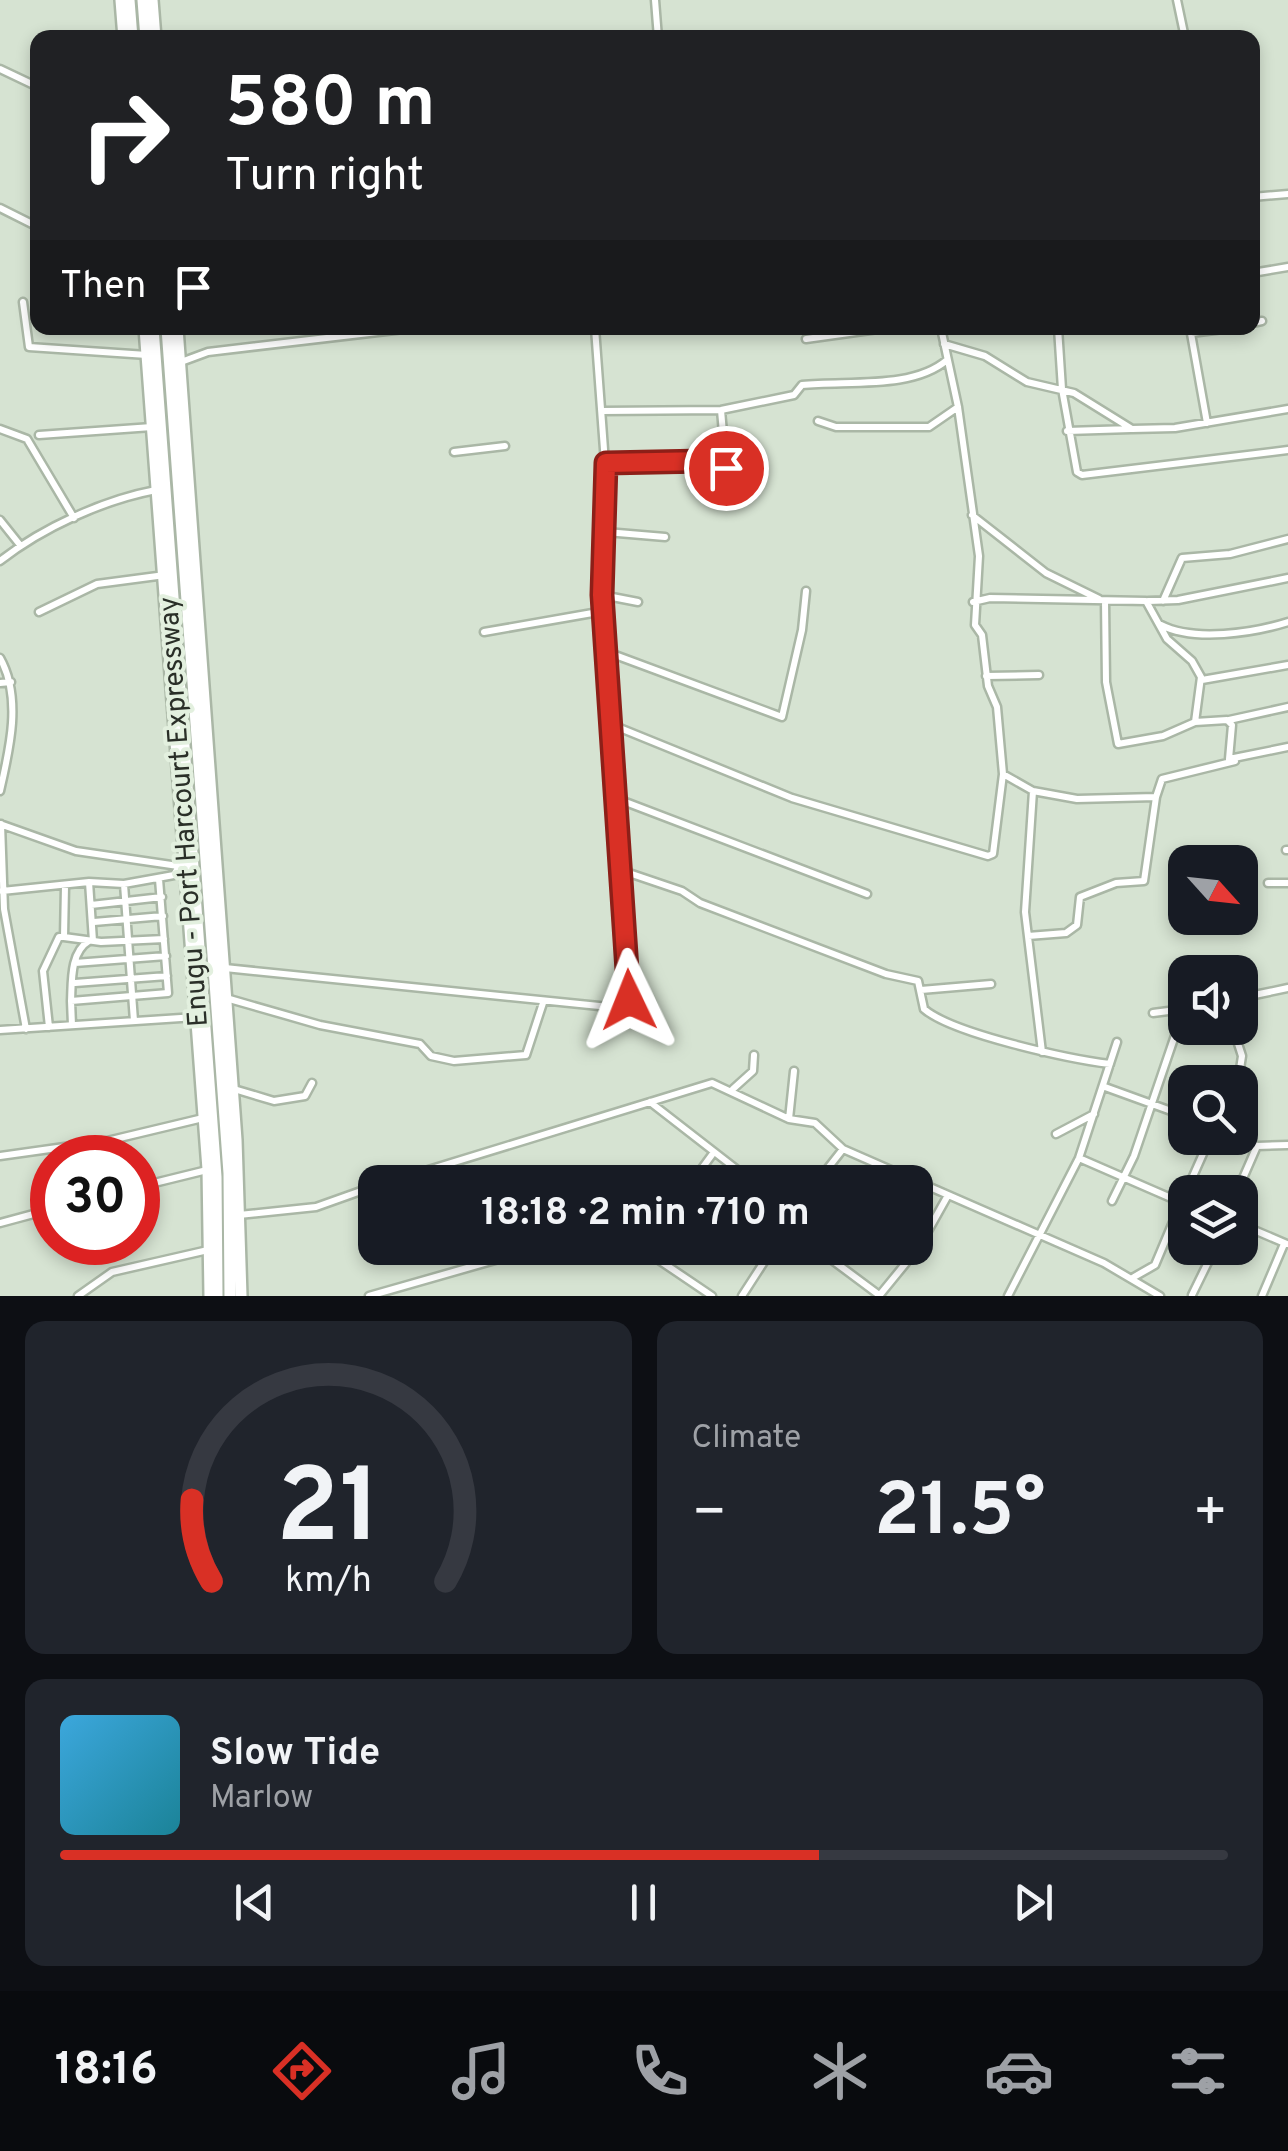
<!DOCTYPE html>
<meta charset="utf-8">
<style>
:root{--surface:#171b24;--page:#20242c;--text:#f1f3f6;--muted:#9ea1a6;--line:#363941;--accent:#d93025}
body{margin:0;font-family:Overpass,sans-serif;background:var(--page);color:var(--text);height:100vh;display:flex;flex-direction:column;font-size:38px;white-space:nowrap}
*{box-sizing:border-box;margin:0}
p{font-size:32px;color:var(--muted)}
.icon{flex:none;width:55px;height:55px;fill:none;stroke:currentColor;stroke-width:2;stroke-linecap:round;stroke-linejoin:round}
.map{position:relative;height:1296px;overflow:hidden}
.drawer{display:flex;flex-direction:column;gap:25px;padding:25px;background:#0d0f14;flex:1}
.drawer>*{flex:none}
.top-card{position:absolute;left:30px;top:30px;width:1230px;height:305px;border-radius:20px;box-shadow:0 5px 15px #0003;background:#202124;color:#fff;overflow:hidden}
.needle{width:65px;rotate:117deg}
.buttons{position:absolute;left:1168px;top:845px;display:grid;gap:20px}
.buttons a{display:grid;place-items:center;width:90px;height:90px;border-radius:20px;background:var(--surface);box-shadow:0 5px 15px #0003;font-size:50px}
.speed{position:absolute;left:30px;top:1135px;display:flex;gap:20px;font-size:50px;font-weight:700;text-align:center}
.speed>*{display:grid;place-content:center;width:130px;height:130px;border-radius:50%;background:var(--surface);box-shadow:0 5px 15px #0003;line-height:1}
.speed .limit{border:15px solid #d22;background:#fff;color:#111}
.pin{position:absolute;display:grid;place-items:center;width:85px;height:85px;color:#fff;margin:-42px;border:5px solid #fff;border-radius:50%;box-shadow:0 2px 10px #0007}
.me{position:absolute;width:110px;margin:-55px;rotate:358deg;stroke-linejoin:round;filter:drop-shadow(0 0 8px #0008)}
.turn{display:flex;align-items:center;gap:35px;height:210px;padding:0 30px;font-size:45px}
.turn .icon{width:130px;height:130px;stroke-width:2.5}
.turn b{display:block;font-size:70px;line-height:85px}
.then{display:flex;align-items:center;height:95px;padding:0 30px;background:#0003;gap:20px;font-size:38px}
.big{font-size:75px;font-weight:700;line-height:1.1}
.drawer .widget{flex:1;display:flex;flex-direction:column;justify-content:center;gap:15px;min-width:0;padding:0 35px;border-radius:20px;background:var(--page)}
.drawer .dial{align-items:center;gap:0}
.dial svg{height:260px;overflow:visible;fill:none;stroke:var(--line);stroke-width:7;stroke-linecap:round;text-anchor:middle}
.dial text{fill:var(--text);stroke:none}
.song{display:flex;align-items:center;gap:30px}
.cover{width:120px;height:120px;border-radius:15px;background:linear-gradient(135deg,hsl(200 70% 55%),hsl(190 70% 35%))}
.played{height:10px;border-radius:5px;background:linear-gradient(90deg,var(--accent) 65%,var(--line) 65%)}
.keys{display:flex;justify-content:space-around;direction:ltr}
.heat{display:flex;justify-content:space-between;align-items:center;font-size:55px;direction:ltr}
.drawer .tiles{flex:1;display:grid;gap:25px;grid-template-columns:1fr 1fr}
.widget:last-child{grid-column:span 2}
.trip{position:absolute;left:358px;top:1165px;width:575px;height:100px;border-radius:20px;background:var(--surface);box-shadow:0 5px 15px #0003;font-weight:700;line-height:100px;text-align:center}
.tabs{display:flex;height:160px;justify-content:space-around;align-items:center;background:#090b0e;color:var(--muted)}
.tabs .icon{width:70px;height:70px}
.tabs .on{color:var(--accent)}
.tabs b{font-size:45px;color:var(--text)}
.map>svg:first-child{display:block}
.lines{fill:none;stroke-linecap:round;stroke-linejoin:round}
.minor-casing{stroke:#aab7a6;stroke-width:11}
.primary-casing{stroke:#aab7a6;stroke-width:16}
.trunk-casing{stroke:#aab7a6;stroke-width:16}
.minor{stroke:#fff;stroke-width:6}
.primary{stroke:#fff;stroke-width:11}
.trunk{stroke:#fff;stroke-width:11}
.route-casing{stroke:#8d1f18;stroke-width:25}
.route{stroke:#d93025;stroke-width:18}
.labels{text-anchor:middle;stroke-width:8;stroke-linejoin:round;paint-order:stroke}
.street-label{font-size:28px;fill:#2a2f28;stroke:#e3f0df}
</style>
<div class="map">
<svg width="1288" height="1296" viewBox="0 0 1288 1296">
<rect width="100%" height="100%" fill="#d6e3d2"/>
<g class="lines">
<g class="minor-casing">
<path id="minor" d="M655,0L658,38
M1177,0L1185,38
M0,69L38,87
M1252,197L1288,194
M0,208L38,227
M1252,273L1288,267
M23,302L29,347L147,355
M1252,323L1262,321
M941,328L958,407L979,556L975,625L982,635L988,686L997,707L1003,774L1033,791L1077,799L1156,797L1144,881L1116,883L1080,897L1077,925L1066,933L1028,936
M1058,328L1062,389L1077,472L1082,475L1288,450
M1190,328L1207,423
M1191,333L1231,328
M806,339L885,328
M944,344L985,356L1027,382L1074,393L1132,429L1175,428L1288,409
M181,362L208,352L412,328
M721,410L726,468L721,497
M602,411L721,410L794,395L802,385C846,380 912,390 947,360
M818,421L836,427H929L958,407
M0,429L27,439L74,518
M1067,431L1131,429
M39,435L152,427
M454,452L505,446
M605,463L704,461L763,471
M972,515L1046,573L1099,599
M0,520L20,545
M606,532L665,537
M0,561C42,528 103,500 156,490
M602,595L638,602
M1105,601L1106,682L1118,744L1163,736L1195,722
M1148,601L1178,600L1288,578
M1163,601L1182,558L1230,554L1288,539
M973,602L990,598L1146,601L1167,639L1192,661L1201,677L1195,722L1227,720L1232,725L1229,759L1288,747
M39,612L97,584L165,575
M1161,625C1194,642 1253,633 1288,622
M484,632L604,611
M607,652L782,717L802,630L806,591
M0,658C22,697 10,748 0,791
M986,676L1039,675
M1202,680L1288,665
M0,683L11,682
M1229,720L1288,707
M610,724L792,798L988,856L993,854L1003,774
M1033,791L1025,912L1042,1052
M1156,797L1162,779L1235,761
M615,798L867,894
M0,824L76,851L185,867
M1,824L4,909L26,1029
M1286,850H1288
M623,871L682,891L700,903L886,974L918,981L924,1009C953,1034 1070,1059 1110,1064
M89,882L93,941
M1268,883H1288
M124,884L134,1021
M2,891L89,882L124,884L174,875L178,868
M91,905L162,897
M94,922L163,916
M64,937L101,942L164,939
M75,963L166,956
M225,968L619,1008L629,1000L602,595L605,463L595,328
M75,983L167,976
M921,990L991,984
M226,998L320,1025L420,1044L431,1056L454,1061L526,1055L543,1003
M1240,998L1288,988
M71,1001C72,982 70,952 89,941
M1153,1013L1184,1009
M72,1025L71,1001L168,993L159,879
M49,1027L43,971L59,937H64L65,886
M1233,1028L1242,1056L1238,1082
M0,1030L196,1017
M1105,1087L1185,1116
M234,1089L274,1101L305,1096L312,1083
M733,1089L753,1071L754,1055
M650,1102L753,1182
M789,1119L794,1071
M1056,1134L1094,1114
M1240,1137L1257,1146L1288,1145
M0,1156L107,1141L203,1118
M1079,1158L1171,1198L1185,1199
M389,1182L712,1083L789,1119L815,1123L843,1149L1104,1263L1160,1296
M692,1182L714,1152
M817,1182L843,1149
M894,1182L899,1173
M138,1187L207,1170
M1186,1192L1210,1138
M1237,1192L1257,1146
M1112,1201L1134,1156L1184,1009
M239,1215L316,1207L375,1186
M0,1223L52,1209
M1240,1224L1287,1244
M641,1248L712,1296
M816,1248L879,1295
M1134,1277L1155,1265L1184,1196
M1192,1295L1215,1248
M78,1296L112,1272L208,1250
M369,1296L537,1248
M742,1296L773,1248
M879,1296L919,1247L947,1197
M1008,1296L1079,1158L1117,1042
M1262,1296L1284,1244"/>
</g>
<g class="primary-casing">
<path id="primary" d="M121,0L124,38
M152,0L155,38
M145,328L208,1169L210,1296
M177,328L236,1140L241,1296"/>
</g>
<g class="trunk-casing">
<path id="trunk" d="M129,0L132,38
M143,0L146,38
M153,328L216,1177L217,1296
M167,328L229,1173L230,1296"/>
</g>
<use href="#minor" class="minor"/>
<use href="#primary" class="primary"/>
<use href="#trunk" class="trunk"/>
</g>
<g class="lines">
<g class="route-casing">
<path id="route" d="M629,1000L602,595L606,463L704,461L726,468"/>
</g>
<use href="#route" class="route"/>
</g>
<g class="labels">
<g class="street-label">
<text transform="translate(182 812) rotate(-94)" y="10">Enugu - Port Harcourt Expressway</text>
</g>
</g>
</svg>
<div class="buttons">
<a><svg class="needle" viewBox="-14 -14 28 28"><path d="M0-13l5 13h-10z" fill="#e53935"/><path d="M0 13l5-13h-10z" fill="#9ea1a6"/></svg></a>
<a><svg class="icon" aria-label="sound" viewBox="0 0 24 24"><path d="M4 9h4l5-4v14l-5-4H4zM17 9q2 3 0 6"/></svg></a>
<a><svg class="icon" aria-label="search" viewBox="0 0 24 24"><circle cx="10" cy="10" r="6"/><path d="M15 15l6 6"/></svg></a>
<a><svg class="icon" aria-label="layers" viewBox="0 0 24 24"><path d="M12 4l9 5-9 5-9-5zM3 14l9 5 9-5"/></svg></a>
</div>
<div class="speed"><div class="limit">30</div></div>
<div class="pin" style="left:726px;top:468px;background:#d93025"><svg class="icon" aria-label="arrive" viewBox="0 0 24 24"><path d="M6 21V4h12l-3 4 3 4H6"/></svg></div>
<svg class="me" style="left:629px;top:1000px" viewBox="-20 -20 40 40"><path d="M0-17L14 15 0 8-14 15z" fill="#d93025" stroke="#fff" stroke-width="4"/></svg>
<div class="trip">18:18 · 2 min · 710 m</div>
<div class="top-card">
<div class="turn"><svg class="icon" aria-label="right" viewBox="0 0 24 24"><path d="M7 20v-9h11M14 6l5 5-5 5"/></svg><div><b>580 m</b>Turn right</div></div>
<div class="then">Then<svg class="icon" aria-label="arrive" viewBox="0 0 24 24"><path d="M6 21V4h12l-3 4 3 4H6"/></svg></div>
</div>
</div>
<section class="drawer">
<div class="tiles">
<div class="widget dial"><svg viewBox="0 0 100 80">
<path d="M14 69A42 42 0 1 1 86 69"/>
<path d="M14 69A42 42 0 0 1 8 44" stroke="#d93025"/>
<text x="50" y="56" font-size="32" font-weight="700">21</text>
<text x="50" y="72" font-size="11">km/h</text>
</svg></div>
<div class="widget"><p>Climate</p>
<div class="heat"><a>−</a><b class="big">21.5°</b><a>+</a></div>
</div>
<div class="widget">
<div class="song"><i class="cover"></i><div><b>Slow Tide</b><p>Marlow</p></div></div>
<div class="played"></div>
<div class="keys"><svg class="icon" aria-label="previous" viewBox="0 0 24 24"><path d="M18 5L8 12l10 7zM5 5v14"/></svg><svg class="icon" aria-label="pause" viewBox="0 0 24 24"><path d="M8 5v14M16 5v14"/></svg><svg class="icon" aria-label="next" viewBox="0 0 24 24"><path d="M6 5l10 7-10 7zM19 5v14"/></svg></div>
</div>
</div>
</section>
<nav class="tabs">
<b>18:16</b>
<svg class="icon on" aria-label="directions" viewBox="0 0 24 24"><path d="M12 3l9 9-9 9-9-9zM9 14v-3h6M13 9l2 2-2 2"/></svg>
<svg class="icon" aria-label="music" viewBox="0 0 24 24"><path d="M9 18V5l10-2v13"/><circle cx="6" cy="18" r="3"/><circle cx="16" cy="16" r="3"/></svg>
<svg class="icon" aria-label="phone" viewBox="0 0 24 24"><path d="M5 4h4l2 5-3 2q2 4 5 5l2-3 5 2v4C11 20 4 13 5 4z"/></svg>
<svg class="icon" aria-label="climate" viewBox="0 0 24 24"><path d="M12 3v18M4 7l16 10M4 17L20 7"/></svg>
<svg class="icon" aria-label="car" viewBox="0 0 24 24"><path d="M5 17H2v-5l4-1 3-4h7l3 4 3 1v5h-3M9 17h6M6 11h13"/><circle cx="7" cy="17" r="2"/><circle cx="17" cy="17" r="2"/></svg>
<svg class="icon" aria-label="filters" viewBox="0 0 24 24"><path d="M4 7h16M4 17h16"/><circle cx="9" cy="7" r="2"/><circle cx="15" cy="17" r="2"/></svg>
</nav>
